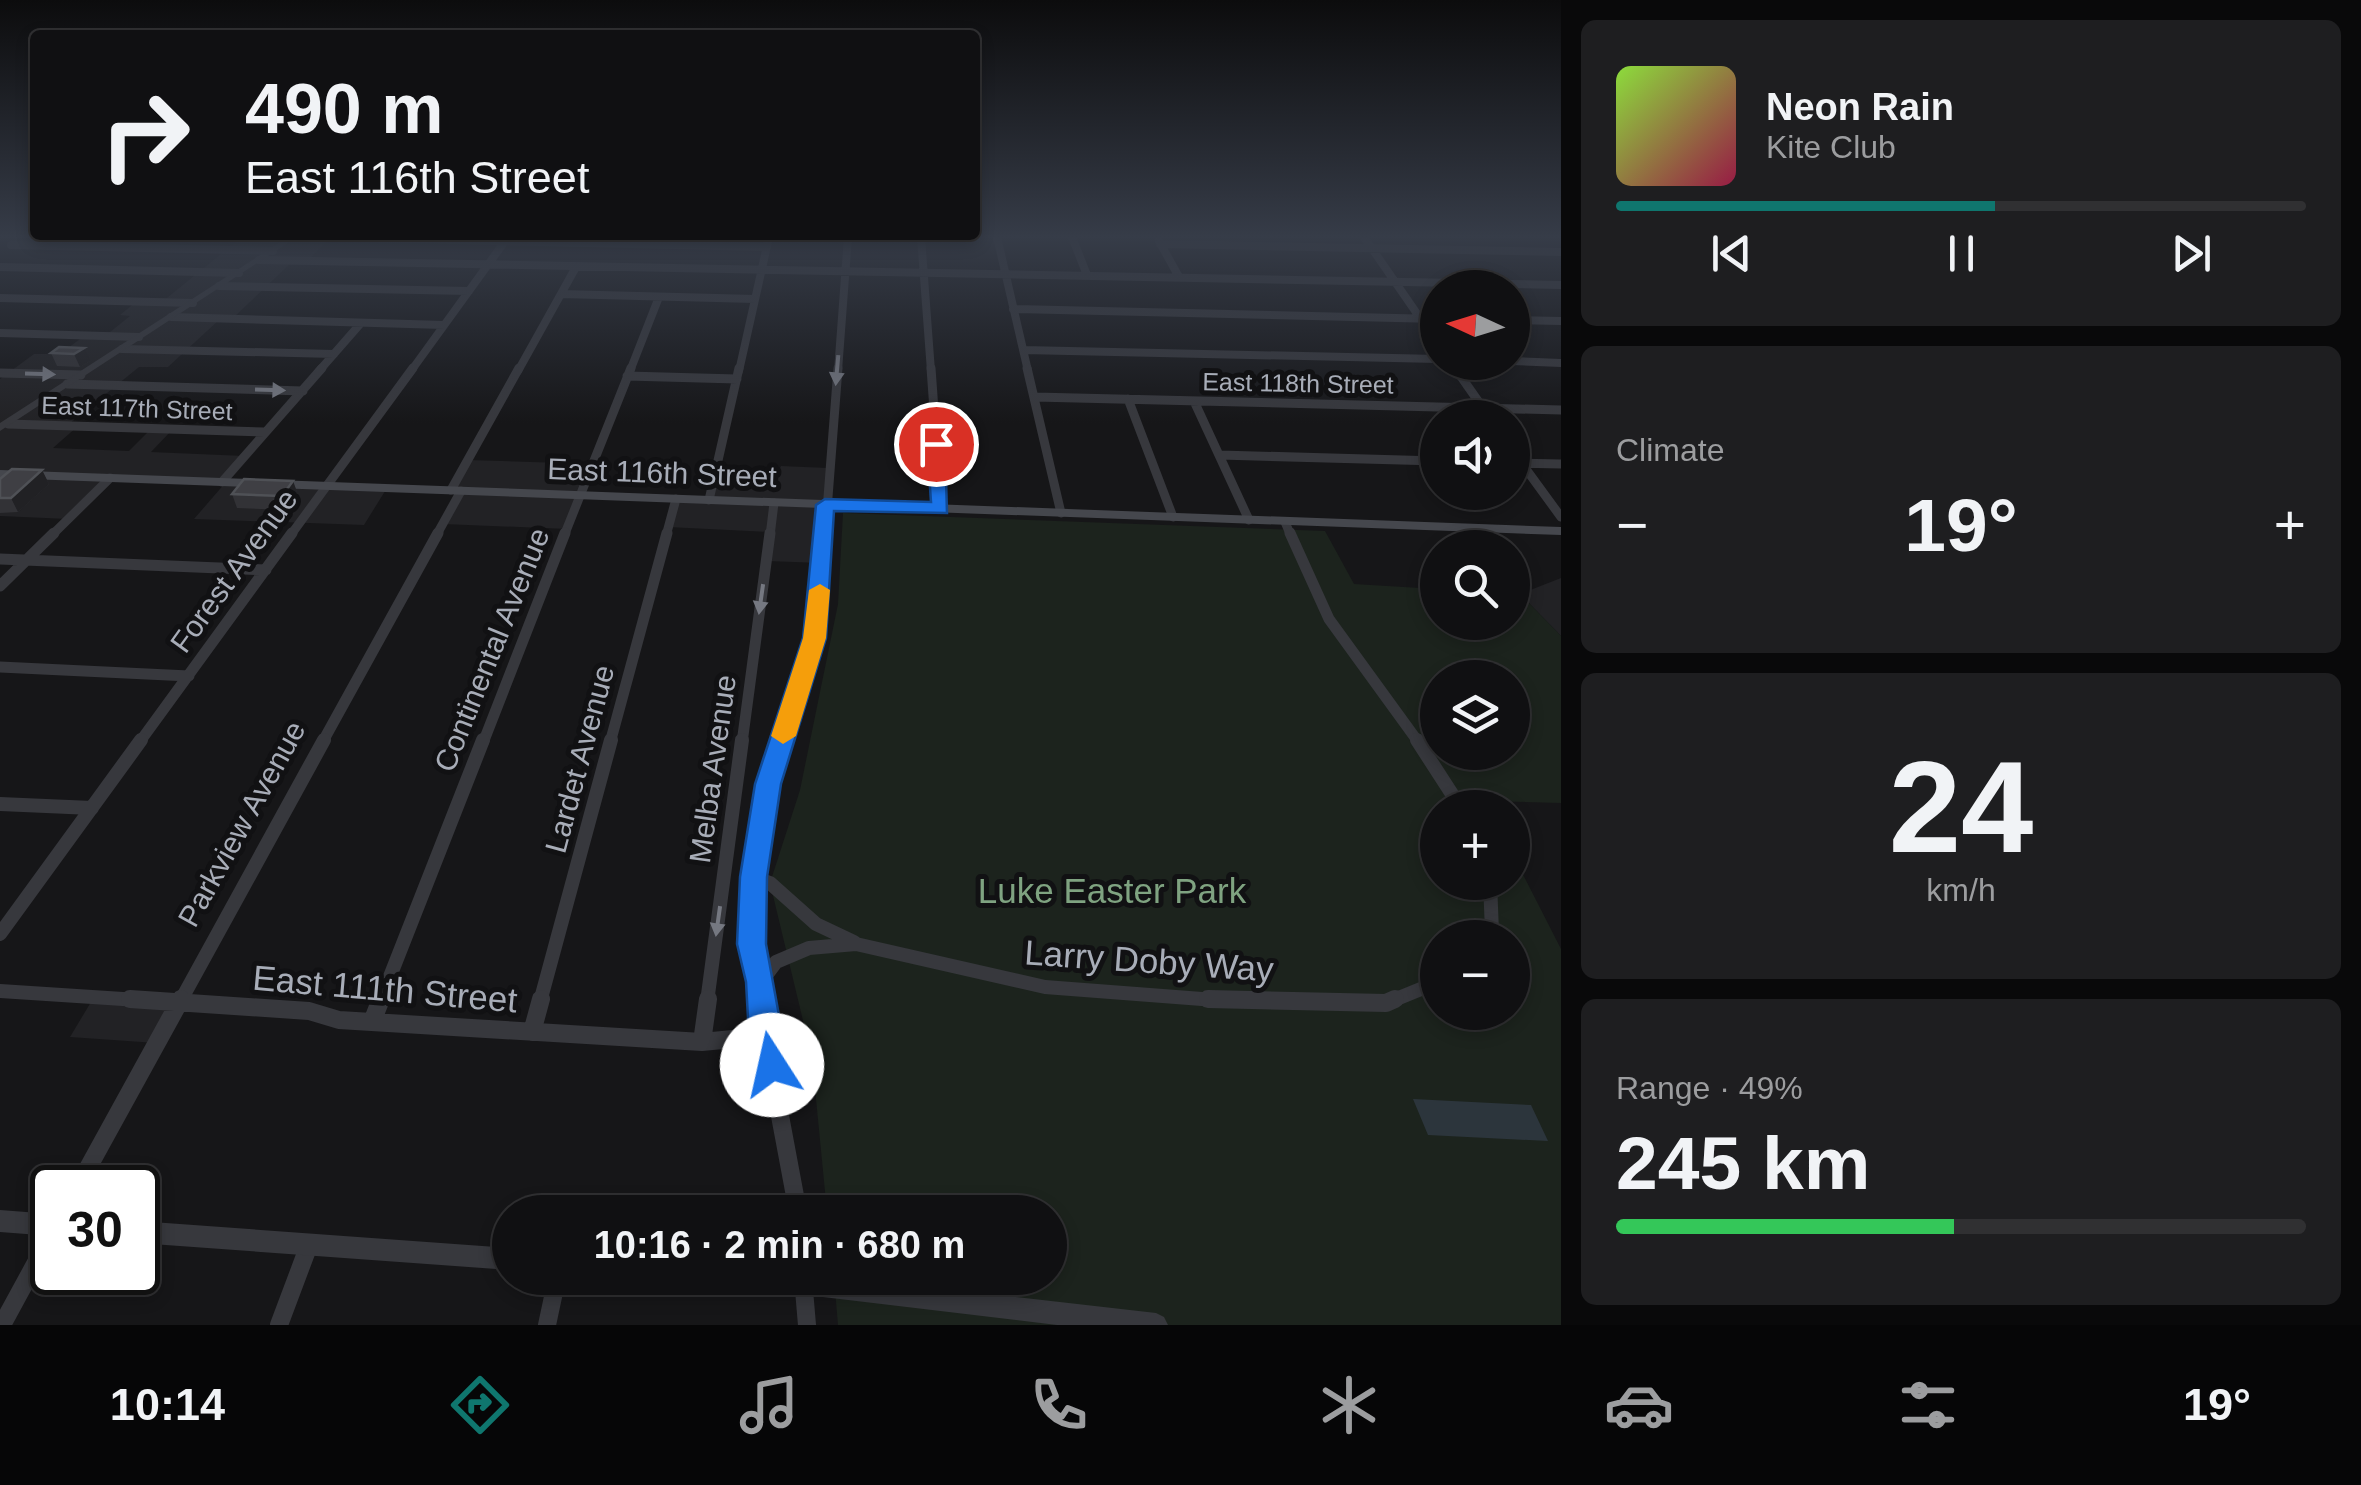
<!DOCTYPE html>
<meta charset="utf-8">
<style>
:root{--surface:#101012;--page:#1e1e20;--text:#f1f3f6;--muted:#9c9d9f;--line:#303032;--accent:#0f766e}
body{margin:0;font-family:Arial,sans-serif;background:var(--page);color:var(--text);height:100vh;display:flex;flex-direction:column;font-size:38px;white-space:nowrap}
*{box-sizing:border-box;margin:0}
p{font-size:32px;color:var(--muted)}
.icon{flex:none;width:55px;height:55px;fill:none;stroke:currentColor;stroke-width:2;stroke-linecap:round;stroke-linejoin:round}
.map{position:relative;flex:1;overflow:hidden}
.drawer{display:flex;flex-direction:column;gap:20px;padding:20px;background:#09090a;width:800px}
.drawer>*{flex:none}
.top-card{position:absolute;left:30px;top:30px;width:950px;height:210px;border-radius:10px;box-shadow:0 5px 15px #0003,0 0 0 2px var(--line);background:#101012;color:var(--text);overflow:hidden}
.needle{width:65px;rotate:274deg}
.fabs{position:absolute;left:1420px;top:270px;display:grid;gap:20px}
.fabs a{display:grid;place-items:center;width:110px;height:110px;border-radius:50%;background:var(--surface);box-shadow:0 5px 15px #0003,0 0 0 2px var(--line);font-size:50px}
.speed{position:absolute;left:30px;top:1165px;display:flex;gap:20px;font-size:50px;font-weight:700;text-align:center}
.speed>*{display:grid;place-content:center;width:130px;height:130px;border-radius:50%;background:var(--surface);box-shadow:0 5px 15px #0003,0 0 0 2px var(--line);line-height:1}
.speed .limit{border:5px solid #111;border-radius:15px;background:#fff;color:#111}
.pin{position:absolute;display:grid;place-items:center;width:85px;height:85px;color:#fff;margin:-42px;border:5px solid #fff;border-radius:50%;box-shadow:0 2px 10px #0007}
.me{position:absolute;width:110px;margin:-55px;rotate:350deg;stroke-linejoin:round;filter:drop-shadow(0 0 8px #0008)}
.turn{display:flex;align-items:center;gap:35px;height:210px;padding:0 50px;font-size:45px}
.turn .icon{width:130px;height:130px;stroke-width:2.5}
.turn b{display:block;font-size:70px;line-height:85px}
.big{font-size:75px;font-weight:700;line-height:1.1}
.drawer .tile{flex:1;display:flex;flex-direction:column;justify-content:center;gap:15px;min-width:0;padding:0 35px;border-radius:15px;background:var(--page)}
.drawer .dial{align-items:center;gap:0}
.dial b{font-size:130px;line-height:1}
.song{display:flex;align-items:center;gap:30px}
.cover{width:120px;height:120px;border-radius:15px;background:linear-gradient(135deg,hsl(90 70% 55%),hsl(340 70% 35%))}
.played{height:10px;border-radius:5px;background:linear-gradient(90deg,var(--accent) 55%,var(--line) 55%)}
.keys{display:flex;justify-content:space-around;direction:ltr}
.heat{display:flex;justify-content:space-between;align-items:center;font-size:55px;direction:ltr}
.charge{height:15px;border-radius:8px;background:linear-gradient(90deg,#34c759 49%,var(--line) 0)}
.trip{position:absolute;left:492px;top:1195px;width:575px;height:100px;border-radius:50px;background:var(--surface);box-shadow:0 5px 15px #0003,0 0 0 2px var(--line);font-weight:700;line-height:100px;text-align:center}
.tab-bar{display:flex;height:160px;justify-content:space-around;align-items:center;background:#060607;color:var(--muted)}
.tab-bar .icon{width:70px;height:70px}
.tab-bar .current{color:var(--accent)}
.tab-bar b{font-size:45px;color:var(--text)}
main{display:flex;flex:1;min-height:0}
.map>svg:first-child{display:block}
.built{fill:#222225}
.green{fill:#1c231d;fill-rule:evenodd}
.water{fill:#2c353c}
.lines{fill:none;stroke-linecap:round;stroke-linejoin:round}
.minor-far4{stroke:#37383d;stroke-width:8}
.minor-far3{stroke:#37383d;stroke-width:9}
.minor-far2{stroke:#37383d;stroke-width:11}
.minor-far1{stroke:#37383d;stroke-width:14}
.minor{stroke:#37383d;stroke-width:18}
.tertiary{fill:#37383d;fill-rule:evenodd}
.secondary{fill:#45474d;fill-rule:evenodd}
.wall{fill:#323236}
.shaded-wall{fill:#212124}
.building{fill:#3f3f44;stroke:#4f5156;stroke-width:2.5}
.oneway{fill:#757881}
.route{fill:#1a73e8;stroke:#114b97;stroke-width:2.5}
.slow{fill:#f59e0b}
.labels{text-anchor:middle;stroke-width:10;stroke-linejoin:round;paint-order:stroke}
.far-street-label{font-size:25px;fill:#a8adb8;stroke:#111113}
.street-label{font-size:30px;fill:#a8adb8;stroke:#111113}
.near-park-label{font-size:35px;fill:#7fa381;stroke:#111113}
.near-street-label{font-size:35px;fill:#a8adb8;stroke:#111113}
</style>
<main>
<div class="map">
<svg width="1561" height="1325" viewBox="0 0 1561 1325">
<rect width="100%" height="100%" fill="#161618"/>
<path class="built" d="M242,237H351H331L307,261H293L232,319H220L168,367H139L69,424L78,426L53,448L129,451L152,428L173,429L151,452L245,456L222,482L110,478L68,519L0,516V379L34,354H60L84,336H105L130,316L120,315L137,301L162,302Z
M468,460L593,464L568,529L443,524L461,492L451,490Z
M781,466L828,468L821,563L767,561L770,532L668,527L676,499L709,500L717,468L779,470Z
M226,482L387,488L364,525L194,519Z
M1561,578V636L1520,594Z
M94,997L178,1002L156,1043L70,1037Z"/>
<path class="green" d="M843,513L1325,531L1354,584L1437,589L1438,622H1512L1513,593L1520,594L1561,636V803L1486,801L1488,807L1438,808V882H1512L1513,855L1561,949V1325H838L834,1278H1050V1212H827L812,1058L770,883L800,790L838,604ZM1438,678H1512V752H1438ZM1438,938H1512V1012H1438Z"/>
<path class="water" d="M1413,1099L1531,1105L1548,1141L1428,1135Z"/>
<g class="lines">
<path class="minor-far4" d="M318,237L767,247
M921,237L931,371
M997,237L1028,371
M1072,237L1087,275
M1364,237L1438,344
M1159,241L1179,277
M1160,244L1561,252
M11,245L273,251
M259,260L1561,285
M0,267L239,273
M219,286L469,291
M561,294L755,299
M0,298L193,303
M1013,309L1438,319
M171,317L444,325
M1512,320L1561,321
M0,333L139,337
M122,349L334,354
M1024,350L1438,359
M1512,361L1561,363
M1451,362L1457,371
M319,371L361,323
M411,371L508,237
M518,371L576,267
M630,371L659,297
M739,371L769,237
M838,371L848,237"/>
<path class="minor-far3" d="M931,368L941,508
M1027,368L1061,513
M1455,368L1490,418
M0,373L81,375
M627,376L737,379
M67,384L303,391
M1035,397L1561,410
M1128,399L1173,517
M1194,401L1249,520
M8,424L265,432
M1512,450L1561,517
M1220,455L1438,461
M1517,463L1561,464
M222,482L322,368
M451,490L519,368
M709,500L739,368
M1285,522L1291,536
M51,536L110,478
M290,536L413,368
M436,536L461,491
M564,536L631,368
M666,536L676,499
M770,536L774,503
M825,536L838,368"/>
<path class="minor-far2" d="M1290,533L1329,619L1419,743
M0,559L266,570
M0,586L54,533
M0,667L189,676
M139,743L292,533
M322,743L438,533
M483,743L565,533
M610,743L667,533
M742,743L770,533
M784,743L819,609L825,533"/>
<path class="minor-far1" d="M1417,740L1461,808
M0,804L92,808
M753,877L770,883L816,924L854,942
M0,934L141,740
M1487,938L1492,932L1490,882
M761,982L776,962L809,948L856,944L1045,987L1215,1000L1325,1002
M0,991L169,1002
M180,1002L324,740
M380,1002L483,740
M540,1002L611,740
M707,1002L742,740
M763,1002C761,981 753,961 751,940C745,872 764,805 784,740
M1389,1002L1438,982"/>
<path class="minor" d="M130,999L309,1011L339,1020L702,1042L764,1036
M762,999L766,1041L798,1212
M1208,999L1386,1003L1395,999
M372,1022L381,999
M532,1032L541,999
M702,1042L708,999
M77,1188L181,999
M803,1278L807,1325
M2,1325L52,1233
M279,1325L309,1245
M547,1325L557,1278"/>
<path class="tertiary" d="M288,237H297L0,431V423Z
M0,1210L52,1214V1236L0,1232Z
M138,1221L510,1248V1270L138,1243Z
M744,1278H848L1156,1313L1164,1317L1168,1325H1057L755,1289L747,1286Z"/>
<path class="secondary" d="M0,470L1561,527V535L0,478Z"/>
</g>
<path class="wall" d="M59,347L90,361L80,367L57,366L51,353Z
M42,470L49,484L18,512L0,513V479Z
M293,481L298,495L287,510L237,508L232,494Z"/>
<path class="shaded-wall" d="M84,348L90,361L80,367L74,354Z
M42,470L49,484L18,512L11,498Z
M293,481L298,495L287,510L282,496Z"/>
<path class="building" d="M59,347L84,348L74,354L51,353Z
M12,469L42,470L11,498H0V479Z
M244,479L293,481L282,496L232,494Z"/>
<defs><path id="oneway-solid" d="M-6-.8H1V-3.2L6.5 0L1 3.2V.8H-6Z" transform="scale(2.5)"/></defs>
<g class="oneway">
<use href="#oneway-solid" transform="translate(837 370) rotate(95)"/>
<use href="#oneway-solid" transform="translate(40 374) rotate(2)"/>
<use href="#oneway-solid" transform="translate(270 390) rotate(2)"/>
<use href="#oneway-solid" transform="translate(761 599) rotate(98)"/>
<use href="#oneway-solid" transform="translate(718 921) rotate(98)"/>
</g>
<linearGradient id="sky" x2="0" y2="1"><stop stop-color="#0c0c0d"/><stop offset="0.56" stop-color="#363c48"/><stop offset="1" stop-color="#363c48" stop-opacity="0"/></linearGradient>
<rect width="1561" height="423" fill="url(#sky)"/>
<path class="route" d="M936,438L945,444L947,513L834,511L826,638L781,784L767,877L766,944L788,1065L783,1076L772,1080L760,1076L749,1036L746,982L737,944L740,877L755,784L803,638L816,505L825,499L931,502L927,444Z"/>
<path class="slow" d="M820,584L830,590L826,638L796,736L783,744L771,736L803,638L809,590Z"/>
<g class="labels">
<g class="far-street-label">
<text transform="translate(1298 383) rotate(1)" y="9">East 118th Street</text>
<text transform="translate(137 408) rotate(2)" y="9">East 117th Street</text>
</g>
<g class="street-label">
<text transform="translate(662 473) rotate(2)" y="10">East 116th Street</text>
<text transform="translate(234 571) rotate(-54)" y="10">Forest Avenue</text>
<text transform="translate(492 650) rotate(-68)" y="10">Continental Avenue</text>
<text transform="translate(580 759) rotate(-75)" y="10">Lardet Avenue</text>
<text transform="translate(713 769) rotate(-82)" y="10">Melba Avenue</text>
<text transform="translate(242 824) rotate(-61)" y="10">Parkview Avenue</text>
</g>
<g class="near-park-label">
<text x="1112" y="903">Luke Easter Park</text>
</g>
<g class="near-street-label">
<text transform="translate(1149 961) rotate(4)" y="12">Larry Doby Way</text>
<text transform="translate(385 989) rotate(5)" y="12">East 111th Street</text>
</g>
</g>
</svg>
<div class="fabs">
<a><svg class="needle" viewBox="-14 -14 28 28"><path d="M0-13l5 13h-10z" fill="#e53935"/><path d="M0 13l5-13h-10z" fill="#9c9d9f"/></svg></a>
<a><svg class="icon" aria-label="sound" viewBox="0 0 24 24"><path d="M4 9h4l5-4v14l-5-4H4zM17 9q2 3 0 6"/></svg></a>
<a><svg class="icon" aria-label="search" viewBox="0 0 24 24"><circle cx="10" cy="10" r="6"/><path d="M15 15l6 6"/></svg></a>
<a><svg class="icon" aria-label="layers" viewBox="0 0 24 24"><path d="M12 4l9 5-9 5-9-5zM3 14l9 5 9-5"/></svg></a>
<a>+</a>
<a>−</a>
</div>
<div class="speed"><div class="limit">30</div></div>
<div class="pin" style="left:936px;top:444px;background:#d93025"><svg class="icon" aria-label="arrive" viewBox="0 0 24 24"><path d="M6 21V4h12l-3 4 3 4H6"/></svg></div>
<svg class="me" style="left:772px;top:1065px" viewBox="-20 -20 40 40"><circle r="19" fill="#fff"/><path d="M0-13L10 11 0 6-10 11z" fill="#1a73e8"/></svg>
<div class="trip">10:16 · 2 min · 680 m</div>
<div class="top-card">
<div class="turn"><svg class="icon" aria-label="right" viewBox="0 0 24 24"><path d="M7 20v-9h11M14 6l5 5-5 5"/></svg><div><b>490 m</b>East 116th Street</div></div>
</div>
</div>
<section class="drawer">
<div class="tile">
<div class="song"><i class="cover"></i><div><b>Neon Rain</b><p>Kite Club</p></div></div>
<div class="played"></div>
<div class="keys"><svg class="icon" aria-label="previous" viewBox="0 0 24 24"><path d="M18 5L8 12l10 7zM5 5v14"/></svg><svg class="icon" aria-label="pause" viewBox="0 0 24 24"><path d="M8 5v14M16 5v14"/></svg><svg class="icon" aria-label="next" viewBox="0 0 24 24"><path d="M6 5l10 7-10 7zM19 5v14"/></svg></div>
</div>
<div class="tile"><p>Climate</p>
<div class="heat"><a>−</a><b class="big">19°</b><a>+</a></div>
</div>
<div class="tile dial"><b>24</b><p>km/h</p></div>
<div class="tile"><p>Range · 49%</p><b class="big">245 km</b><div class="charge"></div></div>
</section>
</main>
<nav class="tab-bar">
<b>10:14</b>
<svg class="icon current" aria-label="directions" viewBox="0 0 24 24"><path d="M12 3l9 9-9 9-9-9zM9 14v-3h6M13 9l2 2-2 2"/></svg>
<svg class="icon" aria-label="music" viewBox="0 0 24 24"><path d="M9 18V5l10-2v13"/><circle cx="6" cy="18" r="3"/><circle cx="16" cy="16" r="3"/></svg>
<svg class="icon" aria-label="phone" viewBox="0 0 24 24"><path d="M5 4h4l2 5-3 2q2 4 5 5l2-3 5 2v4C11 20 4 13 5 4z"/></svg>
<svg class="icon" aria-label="climate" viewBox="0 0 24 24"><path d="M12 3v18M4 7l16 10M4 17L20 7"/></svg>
<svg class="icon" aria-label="car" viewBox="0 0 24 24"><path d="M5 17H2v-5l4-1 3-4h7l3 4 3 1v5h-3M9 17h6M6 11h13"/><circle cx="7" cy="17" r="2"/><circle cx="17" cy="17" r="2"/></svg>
<svg class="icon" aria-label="filters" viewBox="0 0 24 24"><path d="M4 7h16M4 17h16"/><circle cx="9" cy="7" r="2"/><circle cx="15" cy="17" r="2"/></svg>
<b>19°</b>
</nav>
